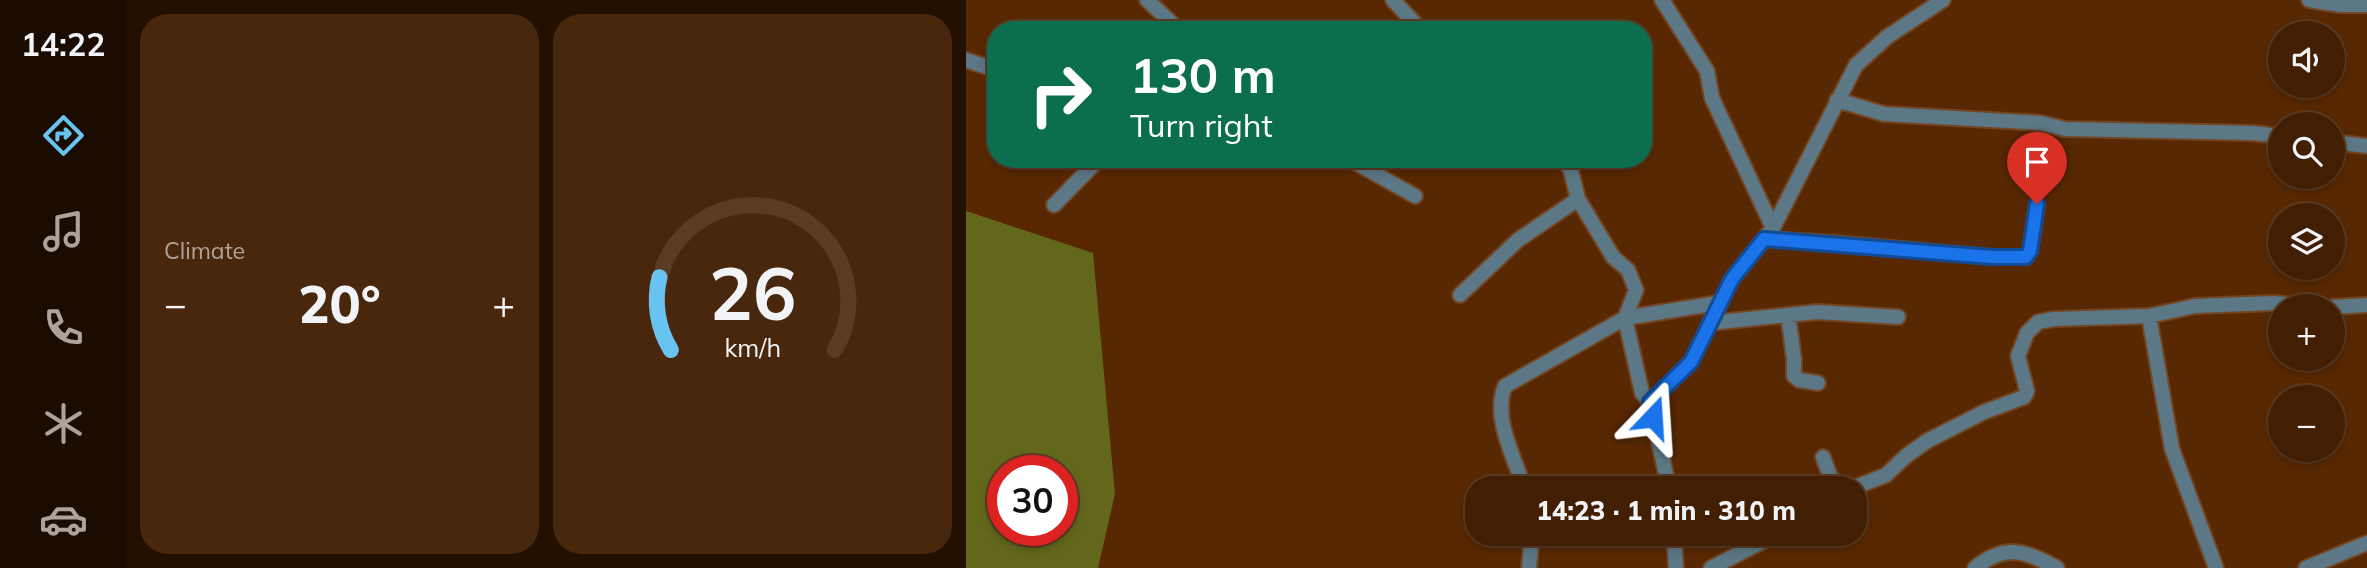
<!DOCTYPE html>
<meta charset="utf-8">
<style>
:root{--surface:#421e02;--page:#49270c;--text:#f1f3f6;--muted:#aea299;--line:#5a3c24;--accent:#69c3f1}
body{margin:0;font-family:Mulish,sans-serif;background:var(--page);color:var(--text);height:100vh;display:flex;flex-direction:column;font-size:26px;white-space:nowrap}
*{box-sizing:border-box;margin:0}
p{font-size:23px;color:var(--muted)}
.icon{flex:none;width:38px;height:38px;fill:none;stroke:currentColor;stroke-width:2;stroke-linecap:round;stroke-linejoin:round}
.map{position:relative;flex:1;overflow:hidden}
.panel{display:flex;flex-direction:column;gap:14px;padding:14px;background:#241001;width:840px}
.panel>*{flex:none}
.banner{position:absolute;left:21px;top:21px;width:665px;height:147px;border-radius:28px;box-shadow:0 4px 10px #0003,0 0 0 2px var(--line);background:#0b6e4f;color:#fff;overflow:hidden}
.tools{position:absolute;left:1302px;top:21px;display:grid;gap:14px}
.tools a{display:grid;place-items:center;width:77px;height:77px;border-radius:50%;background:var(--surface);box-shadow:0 4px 10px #0003,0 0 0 2px var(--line);font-size:35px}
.speed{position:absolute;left:21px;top:455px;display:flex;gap:14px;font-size:35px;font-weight:700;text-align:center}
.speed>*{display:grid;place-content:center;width:91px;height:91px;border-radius:50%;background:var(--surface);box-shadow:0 4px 10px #0003,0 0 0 2px var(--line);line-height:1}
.speed .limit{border:10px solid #d22;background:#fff;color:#111}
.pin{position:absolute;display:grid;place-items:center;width:60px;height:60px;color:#fff;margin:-72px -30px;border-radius:50% 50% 50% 0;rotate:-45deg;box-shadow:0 0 7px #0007}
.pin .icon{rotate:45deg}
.me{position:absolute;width:77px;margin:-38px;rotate:20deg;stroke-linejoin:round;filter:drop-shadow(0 0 5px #0008)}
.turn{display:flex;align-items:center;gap:24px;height:147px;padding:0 28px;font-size:32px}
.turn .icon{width:91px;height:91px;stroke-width:2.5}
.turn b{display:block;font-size:49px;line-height:60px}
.big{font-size:52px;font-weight:800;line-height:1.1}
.panel .tile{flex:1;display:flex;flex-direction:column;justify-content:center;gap:10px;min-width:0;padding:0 24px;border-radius:28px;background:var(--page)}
.panel .dial{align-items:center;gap:0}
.dial svg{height:182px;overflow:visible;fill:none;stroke:var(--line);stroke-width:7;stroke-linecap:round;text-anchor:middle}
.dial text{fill:var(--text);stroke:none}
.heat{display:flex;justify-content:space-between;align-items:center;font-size:38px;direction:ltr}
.panel .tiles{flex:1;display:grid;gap:14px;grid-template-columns:repeat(2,1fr)}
.trip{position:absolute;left:499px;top:476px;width:402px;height:70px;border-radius:28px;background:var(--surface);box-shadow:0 4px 10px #0003,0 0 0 2px var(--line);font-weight:800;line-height:70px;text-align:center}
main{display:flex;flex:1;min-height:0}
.menu{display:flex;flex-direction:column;width:126px;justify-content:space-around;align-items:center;background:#1a0c01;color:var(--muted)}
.menu .icon{width:49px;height:49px}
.menu .selected{color:var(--accent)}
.menu b{font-size:32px;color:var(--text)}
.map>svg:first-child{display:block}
.green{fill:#63671b;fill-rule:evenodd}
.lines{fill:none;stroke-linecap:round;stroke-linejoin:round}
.minor-casing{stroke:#724623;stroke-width:18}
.minor{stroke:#5c7785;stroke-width:14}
.route-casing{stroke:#114b97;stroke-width:18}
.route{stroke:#1a73e8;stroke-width:12}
</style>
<main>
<nav class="menu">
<b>14:22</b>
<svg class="icon selected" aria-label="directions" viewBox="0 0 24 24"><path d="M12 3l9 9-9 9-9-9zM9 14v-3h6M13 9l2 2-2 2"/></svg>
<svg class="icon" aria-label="music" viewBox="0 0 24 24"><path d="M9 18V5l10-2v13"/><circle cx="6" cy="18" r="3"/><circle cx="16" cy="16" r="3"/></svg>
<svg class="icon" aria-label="phone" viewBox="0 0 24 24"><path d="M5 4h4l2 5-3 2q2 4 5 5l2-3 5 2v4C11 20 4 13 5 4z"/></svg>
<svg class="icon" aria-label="climate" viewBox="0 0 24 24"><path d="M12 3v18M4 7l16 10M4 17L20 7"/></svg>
<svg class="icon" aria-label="car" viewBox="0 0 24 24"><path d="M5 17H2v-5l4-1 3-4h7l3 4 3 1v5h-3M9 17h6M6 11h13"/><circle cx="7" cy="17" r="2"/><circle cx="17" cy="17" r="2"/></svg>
</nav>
<section class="panel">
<div class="tiles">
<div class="tile"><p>Climate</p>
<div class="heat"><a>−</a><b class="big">20°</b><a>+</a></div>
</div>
<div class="tile dial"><svg viewBox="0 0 100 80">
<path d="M14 69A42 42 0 1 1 86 69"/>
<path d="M14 69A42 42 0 0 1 9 37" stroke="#69c3f1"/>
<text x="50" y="56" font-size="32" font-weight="700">26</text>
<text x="50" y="72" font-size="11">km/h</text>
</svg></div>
</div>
</section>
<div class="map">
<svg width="1401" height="568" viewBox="0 0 1401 568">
<rect width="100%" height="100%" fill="#582802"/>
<path class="green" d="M0,211L127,253L149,494L132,568H0ZM37,471H96V530H37Z"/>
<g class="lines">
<g class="minor-casing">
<path id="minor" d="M181,0L213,30
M427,0L455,30
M696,0L741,71L746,98L807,228
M1343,0L1374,5H1401
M0,60L30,70
M871,100L918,114L1075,123L1099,129L1287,133L1314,136
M1367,142L1401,146
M383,159L449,196
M599,159L605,171L612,199L647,257L662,270L670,290L659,318L676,393L684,402L703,488
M88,205L133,159
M798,239L867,243L1026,257H1060L1064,251L1071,204
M494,295L552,240L612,199
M1367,307L1401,305
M822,315L828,359V376L833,380L852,383
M1183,316L1206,449L1250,568
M744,323L851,312L932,317
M684,402L725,362L766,279L807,228L890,65L921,37L977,0
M857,457L864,476L873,488
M558,488C549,458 526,418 539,386L659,318L752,303
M887,488L920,475L940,456L961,441L1018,412L1058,397L1061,391L1052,356L1061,333L1072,322L1088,319L1183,316L1229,306L1308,303L1338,306
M708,534L710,568
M563,568L566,534
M745,568L811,534
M1009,568C1039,543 1060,551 1091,568
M1340,568L1401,543"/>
</g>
<use href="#minor" class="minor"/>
</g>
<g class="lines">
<g class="route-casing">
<path id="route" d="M687,417L684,402L725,362L766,279L798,239L1026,257H1060L1064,251L1071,204"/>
</g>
<use href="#route" class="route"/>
</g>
</svg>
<div class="tools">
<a><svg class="icon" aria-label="sound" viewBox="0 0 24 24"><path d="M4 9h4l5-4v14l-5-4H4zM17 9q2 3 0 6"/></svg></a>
<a><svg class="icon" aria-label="search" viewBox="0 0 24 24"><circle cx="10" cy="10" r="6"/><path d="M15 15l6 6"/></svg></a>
<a><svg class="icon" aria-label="layers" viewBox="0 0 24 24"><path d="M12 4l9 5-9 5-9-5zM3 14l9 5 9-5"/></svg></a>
<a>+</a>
<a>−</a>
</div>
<div class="speed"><div class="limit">30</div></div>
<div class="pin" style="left:1071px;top:204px;background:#d93025"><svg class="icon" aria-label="arrive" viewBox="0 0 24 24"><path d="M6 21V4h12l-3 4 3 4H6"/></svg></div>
<svg class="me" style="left:687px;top:417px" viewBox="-20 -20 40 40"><path d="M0-17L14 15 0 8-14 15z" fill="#1a73e8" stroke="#fff" stroke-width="4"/></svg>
<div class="trip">14:23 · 1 min · 310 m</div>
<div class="banner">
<div class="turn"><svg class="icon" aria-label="right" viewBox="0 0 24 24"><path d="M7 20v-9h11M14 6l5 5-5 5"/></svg><div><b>130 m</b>Turn right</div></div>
</div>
</div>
</main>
